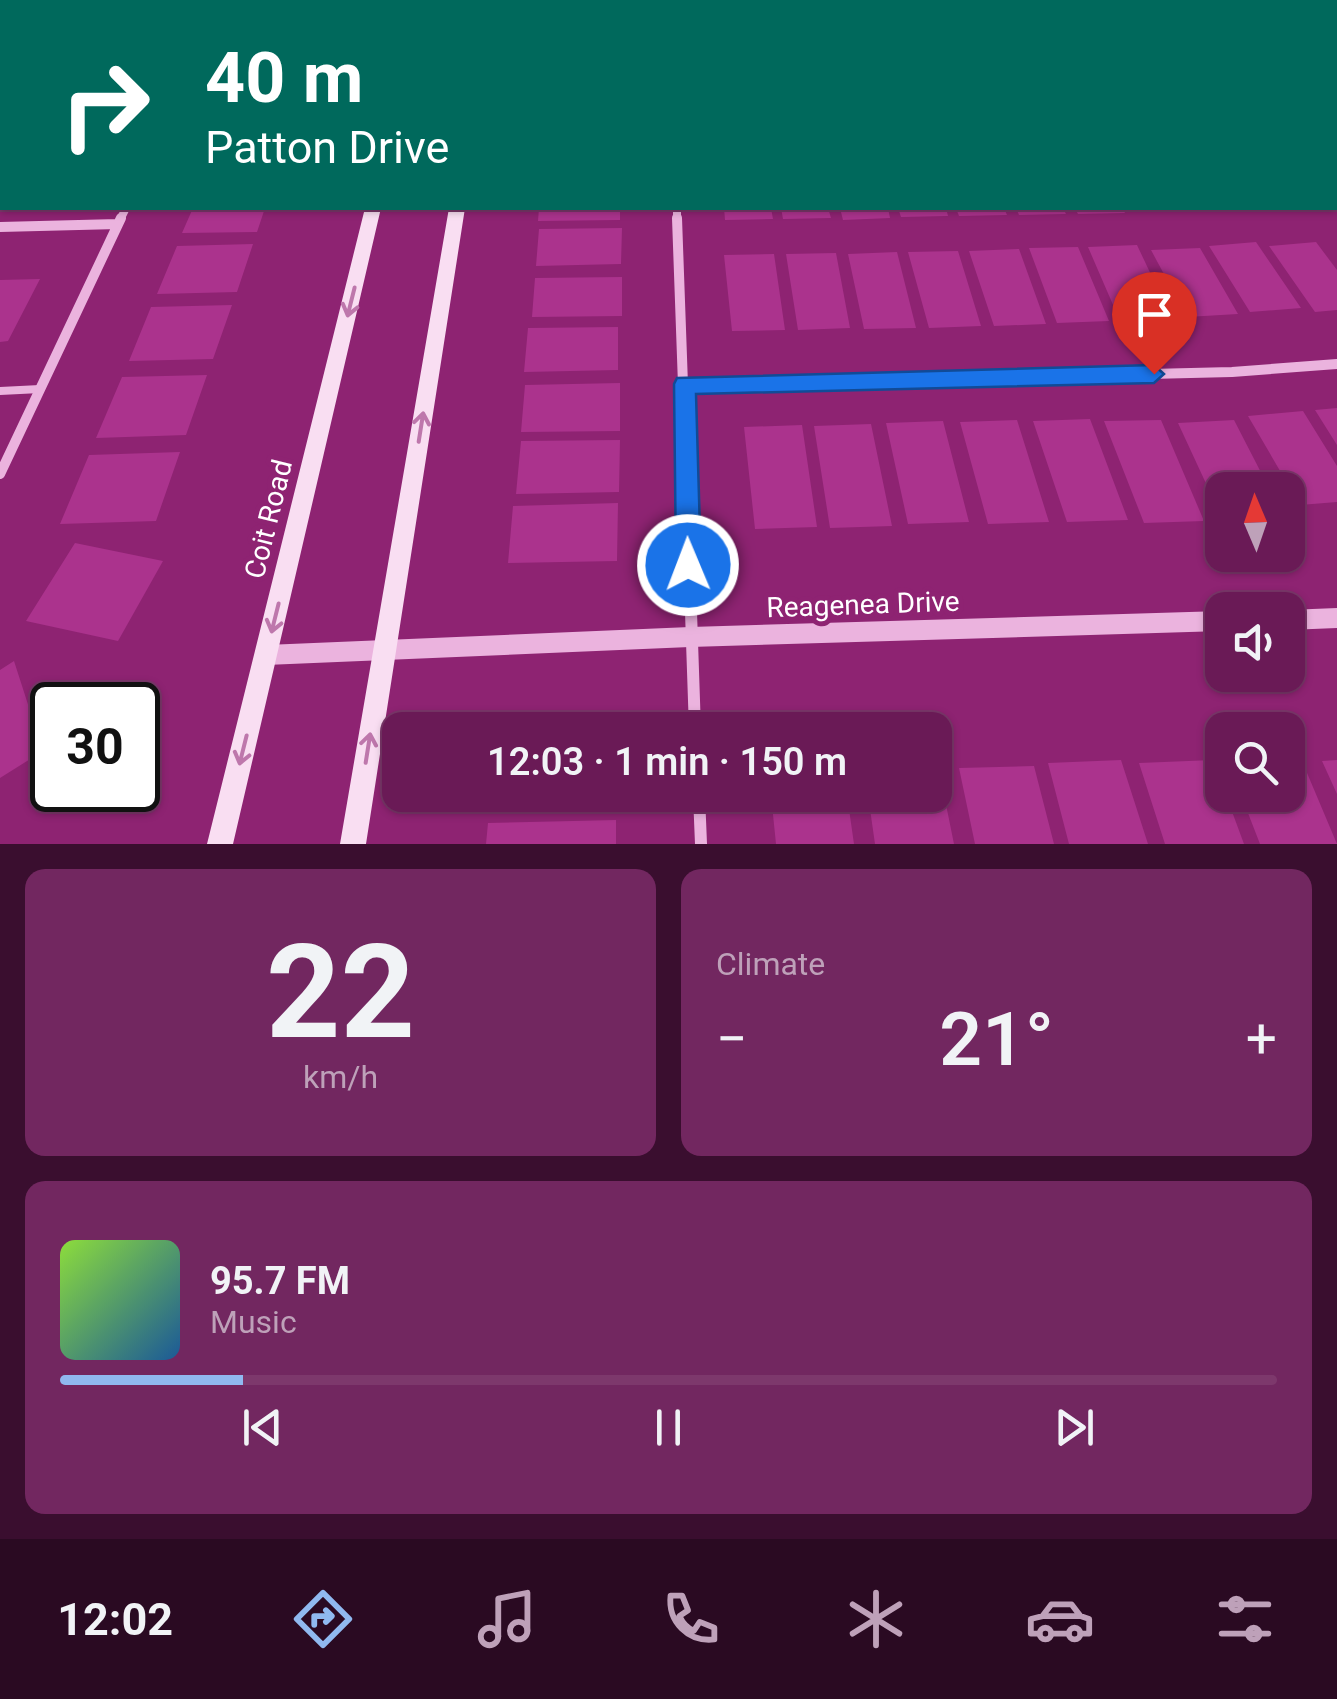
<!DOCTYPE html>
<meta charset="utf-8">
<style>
:root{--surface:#6a1a56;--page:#722760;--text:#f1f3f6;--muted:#bea1b9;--line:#7d386c;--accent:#90b9f0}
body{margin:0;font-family:Roboto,sans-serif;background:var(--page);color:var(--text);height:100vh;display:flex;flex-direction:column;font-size:38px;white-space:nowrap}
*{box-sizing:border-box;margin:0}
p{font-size:32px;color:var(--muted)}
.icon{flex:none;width:55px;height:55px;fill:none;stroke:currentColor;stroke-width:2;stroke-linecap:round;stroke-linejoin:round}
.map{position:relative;height:844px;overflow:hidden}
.sheet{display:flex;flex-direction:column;gap:25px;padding:25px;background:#3a0e2f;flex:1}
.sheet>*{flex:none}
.hud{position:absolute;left:0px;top:0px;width:1338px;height:210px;box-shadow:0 2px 8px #0004,0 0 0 2px var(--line);background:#00695c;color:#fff;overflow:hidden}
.needle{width:65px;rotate:358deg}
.controls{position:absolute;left:1205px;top:472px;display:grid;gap:20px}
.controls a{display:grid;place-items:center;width:100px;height:100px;border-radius:20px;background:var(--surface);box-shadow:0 2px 8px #0004,0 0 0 2px var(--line);font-size:50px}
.speed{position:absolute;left:30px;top:682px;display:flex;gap:20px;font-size:50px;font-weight:700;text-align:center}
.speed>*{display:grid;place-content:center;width:130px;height:130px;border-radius:50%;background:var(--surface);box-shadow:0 2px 8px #0004,0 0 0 2px var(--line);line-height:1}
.speed .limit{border:5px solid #111;border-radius:15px;background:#fff;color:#111}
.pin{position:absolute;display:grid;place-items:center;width:85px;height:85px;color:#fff;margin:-102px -42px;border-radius:50% 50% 50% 0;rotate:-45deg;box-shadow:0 0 10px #0007}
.pin .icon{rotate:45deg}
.me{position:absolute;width:110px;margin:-55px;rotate:359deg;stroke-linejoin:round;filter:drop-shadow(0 0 8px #0008)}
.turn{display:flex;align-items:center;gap:35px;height:210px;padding:0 40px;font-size:45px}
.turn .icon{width:130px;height:130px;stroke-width:2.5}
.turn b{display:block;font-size:70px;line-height:85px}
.big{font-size:75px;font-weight:600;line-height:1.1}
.sheet .widget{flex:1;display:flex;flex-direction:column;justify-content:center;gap:15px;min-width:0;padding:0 35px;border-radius:20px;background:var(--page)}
.sheet .dial{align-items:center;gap:0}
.dial b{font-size:130px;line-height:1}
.song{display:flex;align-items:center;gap:30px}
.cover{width:120px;height:120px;border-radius:15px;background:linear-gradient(135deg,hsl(90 70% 55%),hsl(210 70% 35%))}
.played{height:10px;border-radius:5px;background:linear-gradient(90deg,var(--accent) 15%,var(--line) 15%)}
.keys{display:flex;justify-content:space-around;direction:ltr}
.heat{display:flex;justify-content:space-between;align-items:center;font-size:55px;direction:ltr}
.sheet .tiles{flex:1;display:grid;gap:25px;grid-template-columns:1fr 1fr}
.widget:last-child{grid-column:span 2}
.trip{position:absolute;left:382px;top:712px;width:570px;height:100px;border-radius:20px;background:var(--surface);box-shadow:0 2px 8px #0004,0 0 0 2px var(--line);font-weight:600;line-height:100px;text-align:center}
.tab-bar{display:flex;height:160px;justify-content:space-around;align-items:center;background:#2a0a22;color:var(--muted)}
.tab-bar .icon{width:70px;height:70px}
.tab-bar .current{color:var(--accent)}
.tab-bar b{font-size:45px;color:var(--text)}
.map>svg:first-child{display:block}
.building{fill:#ab338d}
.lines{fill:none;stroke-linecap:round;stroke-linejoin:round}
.service{stroke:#ebb3de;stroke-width:8}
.minor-far2{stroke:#ebb3de;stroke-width:8}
.minor-far1{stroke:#ebb3de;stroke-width:10}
.minor{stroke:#ebb3de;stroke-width:12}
.tertiary{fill:#ebb3de;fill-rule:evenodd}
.secondary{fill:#f9def2;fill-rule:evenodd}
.oneway{stroke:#be77ac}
.route{fill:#1a73e8;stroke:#114b97;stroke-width:2.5}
.labels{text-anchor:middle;stroke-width:10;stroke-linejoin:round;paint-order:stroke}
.street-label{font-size:28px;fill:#fff;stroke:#8e2372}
</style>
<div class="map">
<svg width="1337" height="844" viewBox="0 0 1337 844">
<rect width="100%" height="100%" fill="#8e2372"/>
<path class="building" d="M193,208H265L257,232L182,233Z
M539,208H620V220L538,221Z
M724,208H771L773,219L725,220Z
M781,208H828L831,218L783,219Z
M840,208H888L890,218L843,220Z
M898,208H946L948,216L901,217Z
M956,208H1004L1007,215L959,216Z
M1016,208H1063L1066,214L1019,215Z
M1075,208H1122L1125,213L1078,214Z
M622,228L621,264L536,266L539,229Z
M1256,242L1301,308L1250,312L1209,246Z
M1316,242L1337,270V310L1315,312L1269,246Z
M253,244L237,292L157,294L177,246Z
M1137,245L1172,319L1120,321L1088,247Z
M1078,247L1109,321L1057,323L1029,248Z
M1200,248L1238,314L1187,317L1151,250Z
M1019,249L1046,324L994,326L969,251Z
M958,251L981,326L929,328L908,252Z
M897,252L916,328L864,329L848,254Z
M836,253L850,328L798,330L786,254Z
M774,254L785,330L732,331L724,255Z
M622,277V316L532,317L535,278Z
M40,279L8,341L0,342V280Z
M232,305L213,359L129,361L151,307Z
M618,327V370L524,372L528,328Z
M207,375L186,435L96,438L122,377Z
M620,383V431L521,432L525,385Z
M1337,408V445L1315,410Z
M1303,411L1337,466V502L1300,505L1248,416Z
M1090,419L1128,520L1067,522L1033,421Z
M1017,420L1049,522L988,524L960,422Z
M1161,420L1204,521L1144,523L1104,421Z
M1234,420L1270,490H1222V518L1178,423Z
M943,421L969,522L908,524L886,423Z
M871,424L892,526L830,528L814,426Z
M802,425L817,527L755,529L744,427Z
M620,440L619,492L516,494L521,441Z
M180,452L156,521L60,524L89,455Z
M618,503L617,561L508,563L513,506Z
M75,543L163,561L118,641L26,621Z
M14,661L43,751L0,778V670Z
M618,719L617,730H496L497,721Z
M1121,760L1148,844H1069L1048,763Z
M1213,760L1244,844H1165L1139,763Z
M1337,760V794L1322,761Z
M1288,761H1302L1337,844H1260L1241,795H1288Z
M1034,766L1054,844H975L959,768Z
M935,770H939L954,844H875L868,795H935Z
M490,795H554V798L489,800Z
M771,795H847L854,844H776Z
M616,820V844H486L488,823Z"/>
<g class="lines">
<path class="service" d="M0,391L40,389"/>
<path class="minor-far2" d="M677,208V220
M120,220L126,208"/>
<path class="minor-far1" d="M677,218L687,496
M0,227L118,224
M685,385L1232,372L1337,364
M0,474L121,218"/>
<path class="minor" d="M687,494L695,730
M699,795L701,844"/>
<path class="tertiary" d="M1337,608V628L1288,630V610Z
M1222,611V631L690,647L266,665L259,662L256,655L259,648L266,645L690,627Z"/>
<path class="secondary" d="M416,0H430V2H417Z
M484,0H498V2H485Z
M365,208H381L233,844H207Z
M449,208H465L366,844H340Z"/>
</g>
<defs><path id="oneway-shaft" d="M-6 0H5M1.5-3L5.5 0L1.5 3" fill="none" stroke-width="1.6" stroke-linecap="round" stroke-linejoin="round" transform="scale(2.5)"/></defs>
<g class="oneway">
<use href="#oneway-shaft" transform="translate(351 302) rotate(104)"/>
<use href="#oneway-shaft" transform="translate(421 427) rotate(-81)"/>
<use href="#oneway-shaft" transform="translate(275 618) rotate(104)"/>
<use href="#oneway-shaft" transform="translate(368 748) rotate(-81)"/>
<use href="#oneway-shaft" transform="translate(243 750) rotate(104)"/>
</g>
<path class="route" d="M1154,365L1164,374L1154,383L696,394L701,565L697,573L688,577L680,573L676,565L674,384L677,378Z"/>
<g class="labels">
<g class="street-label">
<text transform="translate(268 519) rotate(-76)" y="10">Coit Road</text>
<text transform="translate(863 604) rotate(-2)" y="10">Reagenea Drive</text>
</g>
</g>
</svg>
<div class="controls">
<a><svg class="needle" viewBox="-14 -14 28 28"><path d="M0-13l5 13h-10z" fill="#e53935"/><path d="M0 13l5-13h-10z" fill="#bea1b9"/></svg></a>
<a><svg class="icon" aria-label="sound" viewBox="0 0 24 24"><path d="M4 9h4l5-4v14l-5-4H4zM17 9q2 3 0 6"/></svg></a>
<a><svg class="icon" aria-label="search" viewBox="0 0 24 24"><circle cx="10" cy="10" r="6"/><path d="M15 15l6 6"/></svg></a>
</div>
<div class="speed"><div class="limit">30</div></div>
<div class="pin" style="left:1154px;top:374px;background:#d93025"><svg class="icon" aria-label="arrive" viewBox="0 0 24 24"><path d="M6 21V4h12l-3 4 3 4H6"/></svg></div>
<svg class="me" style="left:688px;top:565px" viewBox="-20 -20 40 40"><circle r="17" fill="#1a73e8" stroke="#fff" stroke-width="3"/><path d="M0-11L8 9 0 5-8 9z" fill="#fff"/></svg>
<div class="trip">12:03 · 1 min · 150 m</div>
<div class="hud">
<div class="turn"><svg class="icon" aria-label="right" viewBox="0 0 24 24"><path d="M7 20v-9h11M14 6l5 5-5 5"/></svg><div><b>40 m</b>Patton Drive</div></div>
</div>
</div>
<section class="sheet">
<div class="tiles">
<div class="widget dial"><b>22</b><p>km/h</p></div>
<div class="widget"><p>Climate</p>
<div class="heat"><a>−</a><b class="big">21°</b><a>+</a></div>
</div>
<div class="widget">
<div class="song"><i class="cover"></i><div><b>95.7 FM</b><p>Music</p></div></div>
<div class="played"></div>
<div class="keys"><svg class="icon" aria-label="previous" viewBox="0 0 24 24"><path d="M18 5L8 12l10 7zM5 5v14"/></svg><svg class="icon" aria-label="pause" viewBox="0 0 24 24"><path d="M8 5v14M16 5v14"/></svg><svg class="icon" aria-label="next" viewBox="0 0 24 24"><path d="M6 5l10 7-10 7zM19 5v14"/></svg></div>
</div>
</div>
</section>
<nav class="tab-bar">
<b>12:02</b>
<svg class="icon current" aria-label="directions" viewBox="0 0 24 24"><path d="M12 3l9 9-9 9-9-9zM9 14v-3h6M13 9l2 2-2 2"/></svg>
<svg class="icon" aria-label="music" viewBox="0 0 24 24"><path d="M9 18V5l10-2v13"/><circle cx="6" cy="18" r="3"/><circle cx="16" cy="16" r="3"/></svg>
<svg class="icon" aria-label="phone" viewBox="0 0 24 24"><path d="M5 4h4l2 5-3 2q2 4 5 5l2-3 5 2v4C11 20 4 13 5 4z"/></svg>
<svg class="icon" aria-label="climate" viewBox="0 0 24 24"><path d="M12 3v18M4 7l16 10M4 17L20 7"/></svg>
<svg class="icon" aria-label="car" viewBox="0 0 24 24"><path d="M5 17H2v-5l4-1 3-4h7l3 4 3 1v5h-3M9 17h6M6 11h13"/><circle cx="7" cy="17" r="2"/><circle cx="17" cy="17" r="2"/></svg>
<svg class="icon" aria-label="filters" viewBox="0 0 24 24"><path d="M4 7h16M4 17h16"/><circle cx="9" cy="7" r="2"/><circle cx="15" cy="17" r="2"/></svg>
</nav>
